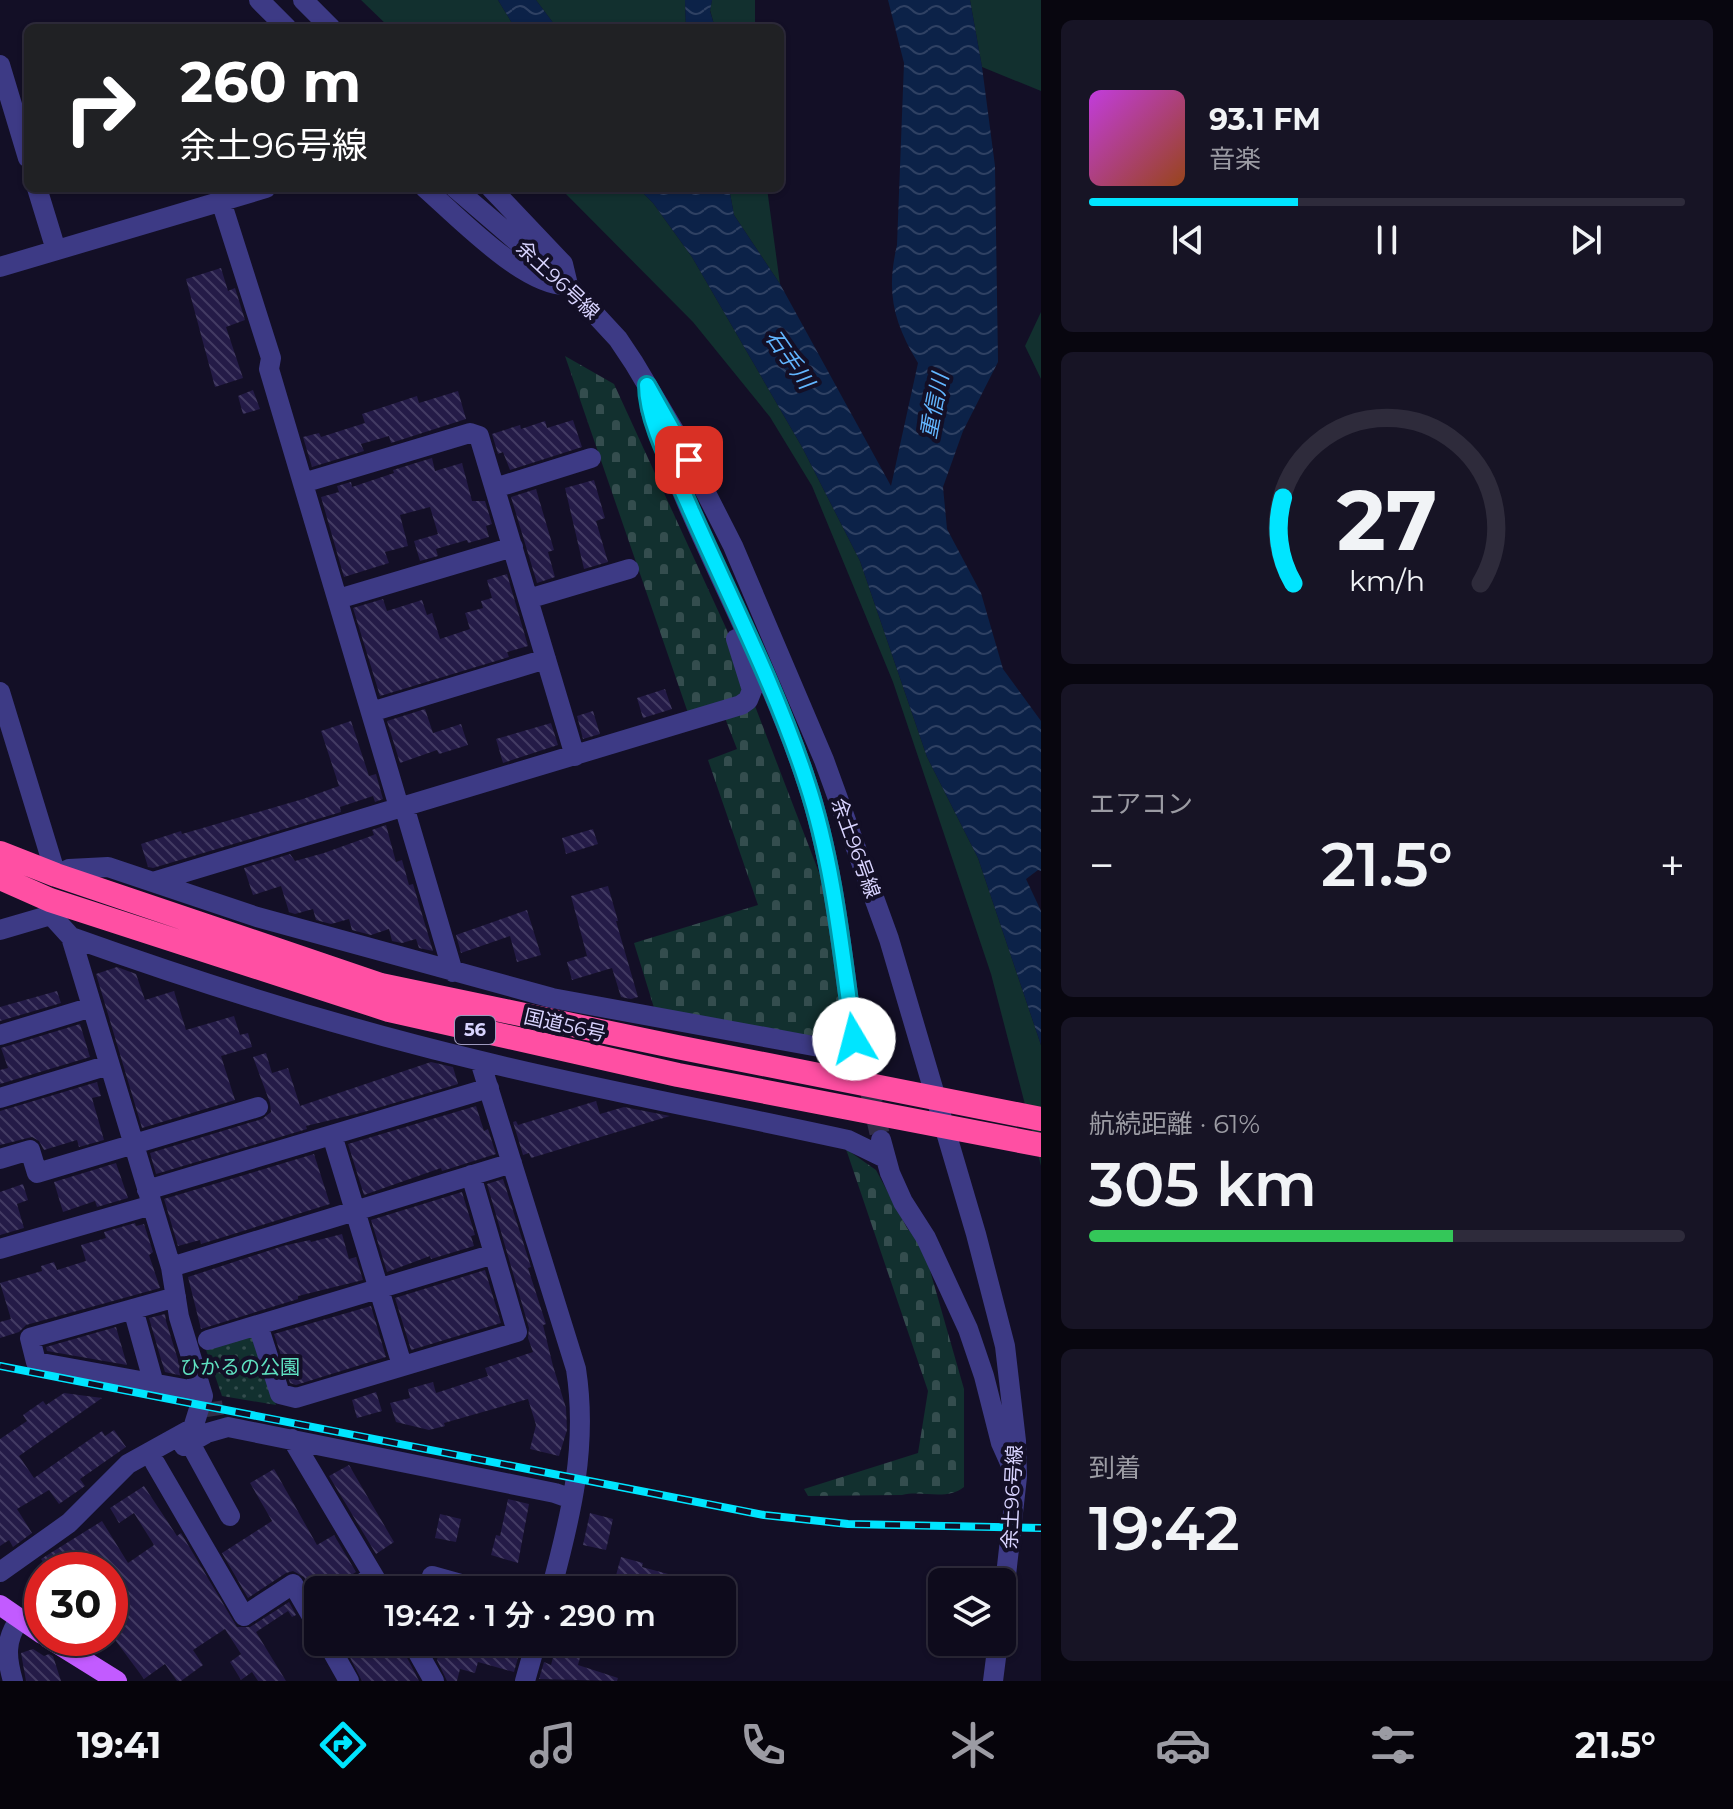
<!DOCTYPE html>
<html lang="ja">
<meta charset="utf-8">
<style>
:root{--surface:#0e0b1c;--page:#171425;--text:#f1f3f6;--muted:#9b9ba3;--line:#2e2b3b;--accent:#00e5ff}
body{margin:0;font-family:Montserrat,"Noto Sans JP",sans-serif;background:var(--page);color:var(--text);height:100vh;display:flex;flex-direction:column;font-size:30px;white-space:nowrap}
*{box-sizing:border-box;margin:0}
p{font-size:26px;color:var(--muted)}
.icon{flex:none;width:44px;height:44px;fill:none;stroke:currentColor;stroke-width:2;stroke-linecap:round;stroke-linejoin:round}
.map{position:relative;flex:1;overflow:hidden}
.panel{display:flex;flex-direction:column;gap:20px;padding:20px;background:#08060f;width:692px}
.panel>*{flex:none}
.guide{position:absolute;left:24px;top:24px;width:760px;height:168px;border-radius:12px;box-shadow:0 2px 6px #0004,0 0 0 2px var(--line);background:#202124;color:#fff;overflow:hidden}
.buttons{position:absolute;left:928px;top:1568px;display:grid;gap:16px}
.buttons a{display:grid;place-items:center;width:88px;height:88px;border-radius:12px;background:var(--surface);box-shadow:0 2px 6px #0004,0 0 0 2px var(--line);font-size:40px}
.speed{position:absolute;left:24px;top:1552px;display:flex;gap:16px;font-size:40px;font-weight:700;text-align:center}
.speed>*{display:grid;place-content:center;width:104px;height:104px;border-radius:50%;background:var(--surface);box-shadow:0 2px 6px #0004,0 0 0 2px var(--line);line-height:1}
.speed .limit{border:12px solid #d22;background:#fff;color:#111}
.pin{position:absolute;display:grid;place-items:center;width:68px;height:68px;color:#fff;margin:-34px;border-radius:16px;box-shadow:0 4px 12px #0006}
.me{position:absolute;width:88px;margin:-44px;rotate:352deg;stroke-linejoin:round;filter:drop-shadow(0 0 6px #0008)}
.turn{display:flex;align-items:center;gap:28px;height:168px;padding:0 24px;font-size:36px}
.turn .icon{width:104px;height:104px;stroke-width:2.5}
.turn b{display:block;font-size:56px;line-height:68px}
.big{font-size:60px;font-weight:600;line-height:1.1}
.panel .card{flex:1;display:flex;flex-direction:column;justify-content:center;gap:12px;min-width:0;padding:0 28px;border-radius:12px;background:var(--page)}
.panel .dial{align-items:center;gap:0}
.dial svg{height:208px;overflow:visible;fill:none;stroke:var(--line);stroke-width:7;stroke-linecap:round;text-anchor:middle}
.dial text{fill:var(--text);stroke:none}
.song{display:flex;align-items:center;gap:24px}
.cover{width:96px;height:96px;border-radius:12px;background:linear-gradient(135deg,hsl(290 70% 55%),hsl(20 70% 35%))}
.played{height:8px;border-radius:4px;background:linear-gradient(90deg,var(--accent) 35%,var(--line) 35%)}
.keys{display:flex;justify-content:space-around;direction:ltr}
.heat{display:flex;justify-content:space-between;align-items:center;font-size:44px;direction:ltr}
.charge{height:12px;border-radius:6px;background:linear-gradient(90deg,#34c759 61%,var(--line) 0)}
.trip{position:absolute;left:304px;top:1576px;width:432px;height:80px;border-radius:12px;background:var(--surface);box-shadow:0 2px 6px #0004,0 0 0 2px var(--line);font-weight:600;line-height:80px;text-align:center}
.tab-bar{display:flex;height:128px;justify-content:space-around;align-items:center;background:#06040b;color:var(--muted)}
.tab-bar .icon{width:56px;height:56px}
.tab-bar .current{color:var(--accent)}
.tab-bar b{font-size:36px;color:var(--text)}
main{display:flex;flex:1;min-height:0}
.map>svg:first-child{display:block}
.grass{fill:#12302f}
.cemetery{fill:url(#cemetery-stones)}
.park{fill:url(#park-dots)}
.water{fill:url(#water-waves)}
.building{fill:url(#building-back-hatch)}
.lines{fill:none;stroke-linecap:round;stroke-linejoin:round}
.minor-tunnel{stroke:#312d47;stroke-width:20;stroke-dasharray:20 10;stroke-linecap:butt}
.minor{stroke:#3d3a85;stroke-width:20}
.major{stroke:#c25bff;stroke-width:20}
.highway{stroke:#ff4fa3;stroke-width:24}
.rail-casing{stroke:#00e5ff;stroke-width:8}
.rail{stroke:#130f26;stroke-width:5;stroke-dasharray:15;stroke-linecap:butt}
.route-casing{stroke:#0095a6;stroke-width:20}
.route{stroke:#00e5ff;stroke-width:14}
.labels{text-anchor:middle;stroke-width:8;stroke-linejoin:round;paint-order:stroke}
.shield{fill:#130f26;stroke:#9e99be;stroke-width:2}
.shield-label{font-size:18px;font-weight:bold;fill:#d9d4ff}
.street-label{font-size:20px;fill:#d9d4ff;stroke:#130f26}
.park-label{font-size:20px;fill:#5fe0c0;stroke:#130f26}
.water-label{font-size:22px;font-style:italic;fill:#62b6ff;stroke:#130f26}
</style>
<main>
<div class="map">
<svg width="1041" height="1681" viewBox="0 0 1041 1681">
<defs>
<pattern id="cemetery-stones" width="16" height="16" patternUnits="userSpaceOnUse" patternTransform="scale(2)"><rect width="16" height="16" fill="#12302f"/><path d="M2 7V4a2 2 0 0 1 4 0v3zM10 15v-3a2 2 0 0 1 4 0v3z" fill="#344d4e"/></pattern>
<pattern id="park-dots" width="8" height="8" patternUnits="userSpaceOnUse" patternTransform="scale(2)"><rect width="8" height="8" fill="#12302f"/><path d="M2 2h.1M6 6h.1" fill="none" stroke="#344d4e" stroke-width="1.8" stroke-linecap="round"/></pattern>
<pattern id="water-waves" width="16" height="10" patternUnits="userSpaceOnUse" patternTransform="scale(2)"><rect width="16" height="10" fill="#0c2248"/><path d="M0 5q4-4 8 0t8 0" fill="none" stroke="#2f4163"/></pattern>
<pattern id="building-back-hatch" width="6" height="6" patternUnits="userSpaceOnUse" patternTransform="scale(2)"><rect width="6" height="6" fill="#241b47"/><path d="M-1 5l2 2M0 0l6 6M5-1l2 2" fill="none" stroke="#433b63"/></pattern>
</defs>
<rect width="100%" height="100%" fill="#130f26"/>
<path class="grass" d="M361,0H498L515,28H390Z
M536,0H685L686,28H557Z
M712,0H755V28H715L710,10Z
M970,0H1041V91L982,67Z
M560,188H638L653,203L692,257L802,447L860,561L927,757L978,858L1041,1045V1166L991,974L893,682L812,486L770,417L693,322Z
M729,188H767L780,284L734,215Z
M1041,312V379L1025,346Z"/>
<path class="cemetery" d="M565,356L614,384L726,628L748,688L745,695L688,713Z
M755,706L823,883L844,1027L801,1038L655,1011L634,943L758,905L708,760L737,749L725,718Z
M846,1149L876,1170L907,1228L923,1246L964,1389V1487C947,1501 922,1490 902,1495L808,1496L804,1489L918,1453L928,1391Z"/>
<path class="park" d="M256,1332L276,1405L222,1396L205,1347Z"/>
<path class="water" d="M498,0H536L557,28H515Z
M685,0H712L710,11L715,28H686Z
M888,0H970L982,67L995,166L998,362L963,431L943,487L947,529L981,593L1003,669L1041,721V871L1038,870L1026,879L1041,911V1045L978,858L927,757L860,561L802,447L692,257L653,203L638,188H729L734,215L780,284L891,486L918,363C893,322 886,292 897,245L904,63Z"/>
<path class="building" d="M221,268L228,291L235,288L245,320L226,327L243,378L215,387L186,279Z
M253,390L260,409L243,414L238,396Z
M458,391L466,419L391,443L389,436L361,444L364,451L312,467L303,437L319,433L321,437L365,423L362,414L417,396L419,403Z
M573,420L582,447L510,470L503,452L498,454L492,434L520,425L521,429L545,421L547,428Z
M432,458L435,471L462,463L472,501H485L492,524L486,526L489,537L468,543L467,540L436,549L438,556L420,561L414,541L438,534L430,507L400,515L408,546L385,552L389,563L344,577L321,497L339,492L337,486L351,482L352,487L394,473L393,470Z
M594,480L605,518L596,521L608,562L584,569L565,488Z
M536,489L554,550L548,552L555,577L537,583L511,497Z
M507,574L528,646L507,652L509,657L380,696L353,608L383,599L387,611L422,600L427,615L432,613L440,639L470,629L465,613L483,608L481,601L492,598L487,580Z
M665,689L672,709L643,718L637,698Z
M425,709L433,733L461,724L468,745L439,754L437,750L400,763L387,721Z
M593,711L600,734L583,739L577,716Z
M351,721L369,776L376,774L383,799L375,802L373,796L340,807L341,812L153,868L148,867L141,844L181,831L182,834L303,799L339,786L321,731Z
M551,723L558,745L503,763L496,739Z
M386,825L396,862L402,860L409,885L413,884L433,951L419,948L416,939L402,943L392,941L389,929L371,935L352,930L349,919L331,924L316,920L313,909L295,914L289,912L281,886L253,895L244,868L290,854L295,861L324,853L374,835L372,830Z
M593,829L598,844L566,854L562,838Z
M608,886L618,921H616L638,997L631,999L621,997L612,968L572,980L567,962L587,956L571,896Z
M527,910L541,955L517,962L510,936L461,953L456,935Z
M117,967L136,974L145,1000L174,991L186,1030L234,1016L240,1035L248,1033L252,1047L221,1056L235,1100L142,1128L96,974Z
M57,991L61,1003L0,1021V1007Z
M80,1024L90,1057L0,1084V1070L8,1068L1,1048Z
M266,1053L272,1073L288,1068L300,1106L431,1062L453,1067L458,1084L364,1112L306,1126L307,1129L156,1174L150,1153L262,1119L271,1112L270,1103L253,1057Z
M97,1082L101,1096L92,1098L104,1140L79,1147L77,1140L44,1150L39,1141L32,1137L0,1145V1111Z
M596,1101L600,1114L624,1107L670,1116L531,1158L529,1153L523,1155L513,1122L516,1121L518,1125Z
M476,1106L484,1131L488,1129L496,1154L442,1171L441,1168L364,1195L348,1144Z
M314,1154L330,1204L201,1244L200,1240L178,1246L164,1199Z
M116,1163L128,1198L97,1207L95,1201L63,1212L54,1182Z
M503,1179L531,1267L528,1268L546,1324L543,1325L553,1366L566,1408L567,1430L559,1456L530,1449L536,1425L528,1399L444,1423L445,1426L429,1430L396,1422L390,1403L410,1398L408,1389L433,1382L436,1393L488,1376L485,1368L533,1352L528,1338L529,1328L487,1184Z
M23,1184L28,1200L17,1204L24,1228L0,1235V1192Z
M462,1192L475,1235L471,1236L474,1246L431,1259L430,1256L387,1272L371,1220Z
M135,1223L136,1226L144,1224L153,1252L149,1255L160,1288L26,1325L19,1332L0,1338V1322L11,1319L0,1283L42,1271L41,1266L54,1262L57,1270L86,1261L81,1245L106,1238L104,1232Z
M342,1234L349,1259L356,1257L363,1280L298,1296V1299L201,1329L188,1277L283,1246L310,1240L311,1242Z
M485,1270L501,1323L411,1350L395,1298Z
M371,1306L386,1357L296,1385L290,1383L274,1334Z
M165,1314L166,1321L183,1376L165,1372L160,1356L149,1318Z
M116,1327L127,1365L47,1351L46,1347Z
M376,1392L382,1411L357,1418L352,1400Z
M64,1393L102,1398L19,1456L34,1478L102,1431L105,1436L114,1430L126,1447L80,1479L85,1486L59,1504L49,1490L17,1509L32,1533L13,1547L9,1540L0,1546V1439L27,1421L23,1415L43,1401L46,1405Z
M349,1465L394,1542L376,1554L329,1476Z
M274,1469L317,1545L334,1535L356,1572L328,1590H318V1601L304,1577L293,1571L286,1573L248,1598L222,1553L272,1521L250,1483Z
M144,1486L177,1536L181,1533L237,1627H250L289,1602L296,1615L292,1617L288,1611L256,1632L286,1681H258L252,1672L241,1680L230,1662L241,1654L225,1629L193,1650L203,1665L181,1681H177L165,1664L144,1679L110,1633V1570H48L41,1559L102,1521L128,1563L154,1545L134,1513L119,1523L110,1508Z
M508,1499L529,1504L518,1563L491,1555L496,1535L500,1536Z
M590,1513L613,1519L606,1550L583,1545Z
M440,1514L461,1519L456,1542L435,1538Z
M621,1557L643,1563L642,1567L709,1585L708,1590H612Z
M342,1642H399L419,1681H362Z
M441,1642H476L519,1654L514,1672L478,1662L475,1673L460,1669L457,1681H447L437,1660Z
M557,1642H584L578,1665L618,1678L617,1681L539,1679L544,1662L551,1665Z
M33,1649L44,1656L49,1654L53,1656L61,1681H26L21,1653Z"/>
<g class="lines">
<path class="minor-tunnel" d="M862,1055L881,1140
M212,1402L214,1416"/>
<path class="minor" d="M259,0L287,28
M303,0L331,28
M0,65L28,158
M37,188L56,250
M425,188C457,216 526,288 568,285L563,264L491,188
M455,188L568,285L618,339L634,363L675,432L733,546L824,760L889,939L976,1234L1005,1346L1016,1441L1017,1477L1002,1611
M221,201L271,358L269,369L399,807
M0,267L266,188
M650,409C694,537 765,655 807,783C834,865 842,954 854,1039L862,1055
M303,483L470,433L479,436L575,756
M495,488L591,458
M338,599L513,547
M528,599L629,569
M0,692L56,875L69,869L108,867L257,917L552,998L819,1047L854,1039
M371,712L546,659
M404,806L453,972
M156,881L741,705L748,700L752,690L736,639
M50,900L51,915L71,937C205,985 342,1028 481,1061C603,1091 726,1113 848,1140L885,1158
M0,930L51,915
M0,1035L92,1007
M480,1061L576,1369C588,1446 571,1516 551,1590
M0,1098L109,1065
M332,1135L402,1365
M881,1140L890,1173L903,1202L926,1238L968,1329L984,1376L1001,1443L1014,1472
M0,1159L30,1150L37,1173L258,1107
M147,1190L489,1088
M0,1249L152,1205
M171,1267L512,1163
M176,1297L30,1338L36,1362L190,1390
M133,1309L154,1384
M258,1325L280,1394L296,1398L517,1332L471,1175
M208,1340L494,1254
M292,1439L382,1590
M190,1443L230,1516
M184,1446L207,1433L228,1427L555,1493L572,1499
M155,1463L244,1616L293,1584L318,1627
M0,1572L69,1523L128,1464L193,1428L203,1396L179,1317L171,1267L71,937
M432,1576L482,1590
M352,1590L373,1576
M327,1642L349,1681
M412,1642L434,1681
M13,1681C6,1657 5,1640 19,1620
M525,1681L536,1642
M993,1681L998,1642"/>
<path class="major" d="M0,1605L42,1634
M48,1638L117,1681"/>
<path class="highway" d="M0,853L56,875L381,985L677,1047L1041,1119
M0,878L50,900L389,1010L678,1075L1041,1145"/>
<g class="rail-casing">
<path id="rail" d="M0,1366L764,1515L848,1524L1041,1528"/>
</g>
<use href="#rail" class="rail"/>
</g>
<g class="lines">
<g class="route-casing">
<path id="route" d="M689,460L647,385C647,424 676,474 691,510C731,600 777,690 807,783C834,865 842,954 854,1039"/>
</g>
<use href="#route" class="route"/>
</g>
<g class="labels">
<rect class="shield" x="455" y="1016" width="40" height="28" rx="6"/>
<g class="shield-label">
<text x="475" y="1036">56</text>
</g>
<g class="street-label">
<text transform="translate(558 280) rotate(43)" y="7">余土96号線</text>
<text transform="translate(856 848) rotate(70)" y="7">余土96号線</text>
<text transform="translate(565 1025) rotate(13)" y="7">国道56号</text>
<text transform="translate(1012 1497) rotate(-87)" y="7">余土96号線</text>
</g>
<g class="park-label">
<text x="240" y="1374">ひかるの公園</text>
</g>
<g class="water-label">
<text transform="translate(790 359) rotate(55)" y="8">石手川</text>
<text transform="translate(934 406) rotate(-79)" y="8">重信川</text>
</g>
</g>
</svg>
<div class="buttons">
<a><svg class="icon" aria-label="layers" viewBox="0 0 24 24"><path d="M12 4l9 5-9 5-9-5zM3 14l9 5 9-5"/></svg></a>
</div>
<div class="speed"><div class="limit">30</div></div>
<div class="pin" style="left:689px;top:460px;background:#d93025"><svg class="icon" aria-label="arrive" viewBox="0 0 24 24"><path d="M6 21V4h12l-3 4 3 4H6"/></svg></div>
<svg class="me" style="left:854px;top:1039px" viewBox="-20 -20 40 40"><circle r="19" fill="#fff"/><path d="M0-13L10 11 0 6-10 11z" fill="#00e5ff"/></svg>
<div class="trip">19:42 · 1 分 · 290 m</div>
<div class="guide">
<div class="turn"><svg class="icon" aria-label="right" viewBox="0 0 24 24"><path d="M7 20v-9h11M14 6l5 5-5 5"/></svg><div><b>260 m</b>余土96号線</div></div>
</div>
</div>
<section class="panel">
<div class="card">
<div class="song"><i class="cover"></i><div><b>93.1 FM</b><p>音楽</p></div></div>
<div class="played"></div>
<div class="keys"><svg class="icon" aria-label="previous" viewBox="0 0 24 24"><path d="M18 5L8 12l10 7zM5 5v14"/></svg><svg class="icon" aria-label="pause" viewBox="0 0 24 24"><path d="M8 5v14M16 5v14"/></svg><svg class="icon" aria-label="next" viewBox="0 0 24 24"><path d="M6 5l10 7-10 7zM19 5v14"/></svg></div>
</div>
<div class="card dial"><svg viewBox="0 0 100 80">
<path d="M14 69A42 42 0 1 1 86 69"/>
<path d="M14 69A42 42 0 0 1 10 36" stroke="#00e5ff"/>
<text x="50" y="56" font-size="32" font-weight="700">27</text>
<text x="50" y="72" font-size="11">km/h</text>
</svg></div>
<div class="card"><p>エアコン</p>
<div class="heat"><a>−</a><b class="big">21.5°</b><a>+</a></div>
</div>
<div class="card"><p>航続距離 · 61%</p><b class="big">305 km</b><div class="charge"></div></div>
<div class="card"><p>到着</p><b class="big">19:42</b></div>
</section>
</main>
<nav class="tab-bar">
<b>19:41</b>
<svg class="icon current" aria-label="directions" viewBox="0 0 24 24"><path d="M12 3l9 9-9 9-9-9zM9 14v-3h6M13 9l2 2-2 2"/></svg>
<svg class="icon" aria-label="music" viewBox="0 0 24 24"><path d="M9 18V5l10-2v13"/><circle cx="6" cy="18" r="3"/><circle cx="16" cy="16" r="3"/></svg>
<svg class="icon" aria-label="phone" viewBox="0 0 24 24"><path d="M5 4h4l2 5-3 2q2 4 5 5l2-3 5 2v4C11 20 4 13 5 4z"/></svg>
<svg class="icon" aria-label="climate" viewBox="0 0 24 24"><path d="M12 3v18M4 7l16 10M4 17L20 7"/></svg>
<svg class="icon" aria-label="car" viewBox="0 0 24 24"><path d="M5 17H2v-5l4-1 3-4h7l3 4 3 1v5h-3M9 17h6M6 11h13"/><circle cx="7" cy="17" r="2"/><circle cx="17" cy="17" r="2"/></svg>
<svg class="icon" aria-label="filters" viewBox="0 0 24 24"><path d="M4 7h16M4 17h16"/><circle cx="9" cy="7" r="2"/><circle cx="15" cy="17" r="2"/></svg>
<b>21.5°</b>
</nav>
